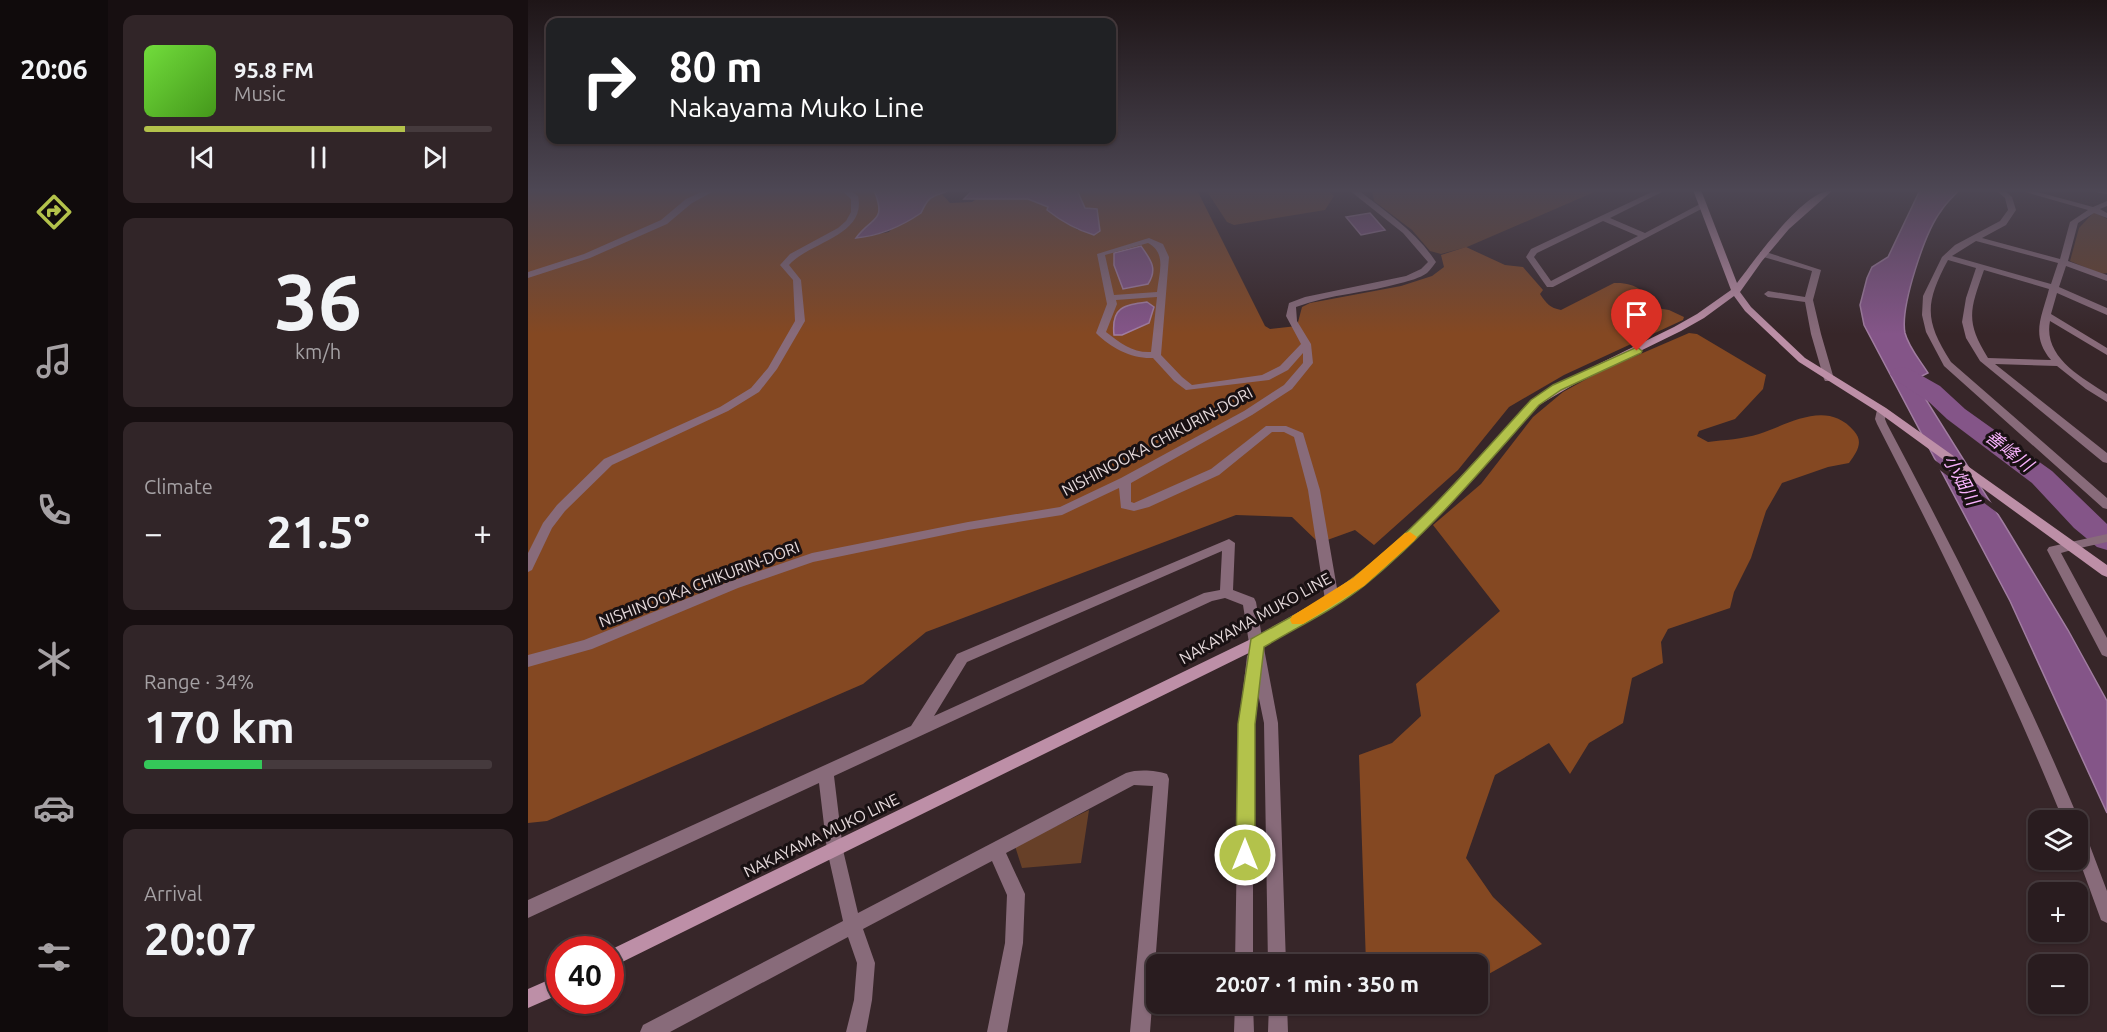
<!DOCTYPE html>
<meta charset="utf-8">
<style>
:root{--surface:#291c1f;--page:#312528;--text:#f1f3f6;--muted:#a5a1a4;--line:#453a3d;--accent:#b3c24b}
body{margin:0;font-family:Ubuntu,"Noto Sans JP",sans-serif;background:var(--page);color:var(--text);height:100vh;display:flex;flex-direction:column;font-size:22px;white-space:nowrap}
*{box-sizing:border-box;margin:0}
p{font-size:20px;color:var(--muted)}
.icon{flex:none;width:33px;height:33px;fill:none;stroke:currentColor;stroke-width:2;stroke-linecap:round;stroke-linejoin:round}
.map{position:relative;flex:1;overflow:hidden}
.panel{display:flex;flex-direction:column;gap:15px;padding:15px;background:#170f11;width:420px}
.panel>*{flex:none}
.top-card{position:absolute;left:18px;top:18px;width:570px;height:126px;border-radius:12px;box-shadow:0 2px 4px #0004,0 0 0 2px var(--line);background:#202124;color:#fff;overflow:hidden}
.controls{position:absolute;left:1500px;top:810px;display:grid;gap:12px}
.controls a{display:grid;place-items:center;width:60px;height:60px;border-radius:12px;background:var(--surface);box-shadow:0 2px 4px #0004,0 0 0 2px var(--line);font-size:30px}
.speed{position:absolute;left:18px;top:936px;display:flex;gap:12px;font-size:30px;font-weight:700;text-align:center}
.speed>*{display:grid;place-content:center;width:78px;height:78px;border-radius:50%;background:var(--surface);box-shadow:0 2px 4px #0004,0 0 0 2px var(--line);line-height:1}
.speed .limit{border:9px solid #d22;background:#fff;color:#111}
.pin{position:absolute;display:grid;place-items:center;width:51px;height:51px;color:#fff;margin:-62px -26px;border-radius:50% 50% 50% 0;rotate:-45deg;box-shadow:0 0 6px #0007}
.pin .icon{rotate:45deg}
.me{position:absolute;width:66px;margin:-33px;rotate:0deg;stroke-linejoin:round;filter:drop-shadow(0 0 4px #0008)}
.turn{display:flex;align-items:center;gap:21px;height:126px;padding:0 24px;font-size:27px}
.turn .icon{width:78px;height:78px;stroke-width:2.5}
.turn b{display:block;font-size:42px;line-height:51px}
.big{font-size:45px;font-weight:700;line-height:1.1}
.panel .tile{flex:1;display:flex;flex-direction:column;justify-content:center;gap:9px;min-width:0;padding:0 21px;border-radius:12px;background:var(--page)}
.panel .dial{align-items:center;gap:0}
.dial b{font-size:78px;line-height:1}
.song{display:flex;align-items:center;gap:18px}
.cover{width:72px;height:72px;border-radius:9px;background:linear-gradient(135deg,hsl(100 70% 55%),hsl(100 70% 35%))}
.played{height:6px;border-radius:3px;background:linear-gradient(90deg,var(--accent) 75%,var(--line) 75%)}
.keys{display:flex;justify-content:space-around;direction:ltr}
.heat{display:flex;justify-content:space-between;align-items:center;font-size:33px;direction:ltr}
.charge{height:9px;border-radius:4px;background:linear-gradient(90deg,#34c759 34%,var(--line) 0)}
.trip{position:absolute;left:618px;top:954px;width:342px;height:60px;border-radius:12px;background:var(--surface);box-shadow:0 2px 4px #0004,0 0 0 2px var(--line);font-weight:700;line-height:60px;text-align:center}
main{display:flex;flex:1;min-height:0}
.dock{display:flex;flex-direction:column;width:108px;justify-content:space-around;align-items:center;background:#100b0c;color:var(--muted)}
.dock .icon{width:42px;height:42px}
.dock .active{color:var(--accent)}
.dock b{font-size:27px;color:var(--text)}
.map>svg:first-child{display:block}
.green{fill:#674028}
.forest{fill:#844822}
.water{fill:#845588;stroke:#a17da1;stroke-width:1.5}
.pier{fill:#372629}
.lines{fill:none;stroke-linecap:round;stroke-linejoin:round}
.river{fill:#845588;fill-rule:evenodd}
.minor{fill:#886b7a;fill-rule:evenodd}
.tertiary{fill:#886b7a;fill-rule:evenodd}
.secondary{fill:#bd8fa7;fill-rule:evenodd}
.route{fill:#b3c24b;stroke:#747e31;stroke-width:1.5}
.slow{fill:#f59e0b}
.labels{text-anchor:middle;stroke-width:6;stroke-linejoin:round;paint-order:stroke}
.street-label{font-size:16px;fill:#e6dadc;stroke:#191113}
.water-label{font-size:18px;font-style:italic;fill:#f8b2fd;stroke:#191113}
</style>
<main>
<nav class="dock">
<b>20:06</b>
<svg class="icon active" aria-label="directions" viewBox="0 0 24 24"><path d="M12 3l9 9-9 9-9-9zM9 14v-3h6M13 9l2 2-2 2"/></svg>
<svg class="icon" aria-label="music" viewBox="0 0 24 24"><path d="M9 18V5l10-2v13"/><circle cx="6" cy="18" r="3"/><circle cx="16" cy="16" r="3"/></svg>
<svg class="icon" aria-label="phone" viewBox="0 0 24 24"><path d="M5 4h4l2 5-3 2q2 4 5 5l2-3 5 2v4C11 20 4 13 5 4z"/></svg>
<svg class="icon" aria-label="climate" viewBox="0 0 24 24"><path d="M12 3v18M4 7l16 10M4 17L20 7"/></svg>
<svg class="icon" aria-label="car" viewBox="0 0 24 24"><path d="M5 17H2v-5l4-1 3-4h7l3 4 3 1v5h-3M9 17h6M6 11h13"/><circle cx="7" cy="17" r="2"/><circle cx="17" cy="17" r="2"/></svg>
<svg class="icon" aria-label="filters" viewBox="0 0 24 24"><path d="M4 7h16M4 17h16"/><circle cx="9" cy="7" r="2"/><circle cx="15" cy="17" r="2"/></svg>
</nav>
<section class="panel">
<div class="tile">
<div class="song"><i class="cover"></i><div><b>95.8 FM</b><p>Music</p></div></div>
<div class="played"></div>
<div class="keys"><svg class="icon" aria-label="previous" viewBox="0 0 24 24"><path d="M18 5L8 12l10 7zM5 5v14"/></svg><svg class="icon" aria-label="pause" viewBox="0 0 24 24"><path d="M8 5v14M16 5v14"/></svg><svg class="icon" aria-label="next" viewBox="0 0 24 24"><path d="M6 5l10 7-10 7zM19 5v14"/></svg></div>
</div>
<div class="tile dial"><b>36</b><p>km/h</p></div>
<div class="tile"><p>Climate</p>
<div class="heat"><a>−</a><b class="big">21.5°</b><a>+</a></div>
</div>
<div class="tile"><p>Range · 34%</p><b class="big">170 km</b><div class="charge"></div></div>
<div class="tile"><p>Arrival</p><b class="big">20:07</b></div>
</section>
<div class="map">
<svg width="1579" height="1032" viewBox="0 0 1579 1032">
<rect width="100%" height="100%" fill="#372629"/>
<path class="green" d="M678,190H799L806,196L797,210L706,225L699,222Z
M844,190H1071L939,247L913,254L902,251L884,230L846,201Z
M1566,212L1579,219V273L1573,274L1542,261L1551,228Z
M561,810L553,863L494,868L487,846Z"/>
<path class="forest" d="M0,190H346C361,227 341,216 329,238L361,232L367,225L394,211L401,198L413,193L422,203L444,202L450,198L500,199L520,207L519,210L550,230L557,209L549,190H669L737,326L742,329L769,326L774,307L782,303L873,286L904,276L916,267L913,255L938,247L977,265L995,267L1015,290L1012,294C1018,303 1022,308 1033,310L1086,283C1107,282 1118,291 1128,308L1141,310L1156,317L1155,320L1036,375L981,407L930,470L846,545L827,530L791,543L764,517L708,515L398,632L335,684L19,821L0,823Z
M1161,333L1169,334L1238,375L1235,389L1207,419L1171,431L1169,436L1180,442C1196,440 1215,439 1231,434C1261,424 1299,399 1326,431C1336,442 1329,452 1321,463L1300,467L1254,483L1238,511L1223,558L1206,592L1202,608L1140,629L1133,642L1135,663L1104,678L1095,723L1061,743L1042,774L1021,743L967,775L938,858L965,897L1014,944L950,980V964H838L831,755L864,743L893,716L888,684L972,611L905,525L953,484L1005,417L1035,392L1073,371Z"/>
<path class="water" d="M346,190H422C403,198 402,194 393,213C374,226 350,236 328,238C344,216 359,223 346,190Z
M445,190H549L557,208L569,209L572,231L566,235C549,230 533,221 519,210L520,207L500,199H436Z
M1392,190H1431C1425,197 1418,203 1413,211C1397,232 1372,307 1377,333C1381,348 1392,360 1400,373L1390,378L1395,395L1476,524L1540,630L1579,701V813L1482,601L1336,325L1332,305L1339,278L1344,267L1360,257Z
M842,213L857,230L833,235L818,217Z
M613,246C623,260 630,269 620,284L595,289L586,265V253Z
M619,302L626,307L621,323L594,335H586C583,307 596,305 619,302Z"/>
<path class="pier" d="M1400,455L1468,506L1475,517L1405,465Z"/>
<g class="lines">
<path class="river" d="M1374,367L1382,369L1412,386L1437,409L1524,471L1579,524V550L1569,547L1546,528L1504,483L1419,419L1401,402L1366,379L1362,374L1366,369Z"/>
<path class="minor" d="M178,190H188L164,203L139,224L62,258L0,278V272L56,254L133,220L158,199Z
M313,190H321L330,196C339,236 281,242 261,265L273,280L277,321L249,369L231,392L200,411L84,465L37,511L24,528L4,570L0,572V553L15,523L29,505L76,459L192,407L223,388L240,368L267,321L265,280L252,265L262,254L310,228L318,221L323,212V199Z
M821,190H830C858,212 888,231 908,262C906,265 902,270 899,273C892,278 881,281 873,283C839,293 802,294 768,307L769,321L783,344L785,363L764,389L724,415L603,483V502L606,503L683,469L738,426H758L775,433L792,490L811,600L809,604H799L797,600L780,490L766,437L756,432H744L691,475L621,507L606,511L593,508L591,488L534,515L440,530L285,562L210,588L64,649L0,667V655L56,640L200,582L284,553L440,522L532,507L593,478L716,411L756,385L775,363V353L760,370L741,380L658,390L646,381L625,358C604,359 583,348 568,333L579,304L569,254L621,238L635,244L641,257L633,355L654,377L664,385L734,375L752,366L773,344L758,316L761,303L777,297L878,276L893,269L900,262L875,233ZM620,243C639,253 631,273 629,292L586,295L577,255ZM629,297L623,352C605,353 592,343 578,332L589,304L588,300Z
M1128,190H1138L1082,218L1117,233L1172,204L1179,206L1025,287H1019L998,257L1003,249ZM1075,221L1110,236L1023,281L1006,257L1009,253Z
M1468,190H1476L1484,197L1488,210L1478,225L1454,238L1532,259L1542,222L1560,210L1490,190H1502L1565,207L1579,201V206L1572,209L1579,213V218L1566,213L1550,223L1540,261L1579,275V281L1538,266L1531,287L1579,308V315L1529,293L1523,314L1579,348V355L1522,321C1515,357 1553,377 1579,394V402L1558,389L1529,366L1467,364L1579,453V463L1575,462L1452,361L1438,338L1434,322L1438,298L1448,268L1420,260C1397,303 1396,320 1423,362L1579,498V509L1575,508L1416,366L1398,332L1394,315L1395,296L1414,257L1427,245L1472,221L1480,210L1477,198ZM1448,241L1530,263L1523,284L1424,256ZM1456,270L1521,289C1514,317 1502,335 1523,360L1460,358C1437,321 1442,310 1456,270Z
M1566,190H1579V194L1567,192Z
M1232,252H1238L1293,270L1285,300L1293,334L1306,379L1305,381H1297L1296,379L1283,334L1277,302L1240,297L1236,294L1240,291L1277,297L1284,271L1232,256Z
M1579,534V542L1543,550L1539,549L1537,546L1539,543L1543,542Z
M701,539L707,543L705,590L726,598L728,602L735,643L733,647L728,649L723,647L721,643L715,605L697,598L684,601L306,776L315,850L330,913L598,773C609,769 628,770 639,774L641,779L622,1032H602L625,786L606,785L478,853L497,894L495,943L479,1032H459L477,943L479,895L464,861L335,929L347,963L344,1000L338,1032H318L326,1000L329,963L320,937L142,1032H112L115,1025L315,921L299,850L291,783L0,918V900L383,726L429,654ZM694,551L692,590L676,593L406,716L439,662Z"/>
<path class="tertiary" d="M1354,407L1359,410L1357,419L1359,424C1428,554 1494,684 1551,820L1550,824V820H1535C1480,685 1416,554 1349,424L1347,419L1349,410Z
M1543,542L1547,543L1549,546L1547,549L1533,553L1579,638V657L1574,655L1519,550L1521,547Z
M728,637L733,639L735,643L750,723L758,964H740L736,723L729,689L725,724V964H707L711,724L719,656L723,651L721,643L723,639Z
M1550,828L1556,830L1579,891V923L1573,920L1550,857Z
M707,1004H725L726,1032H706Z
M741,1004H759L760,1032H740Z"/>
<path class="secondary" d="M1165,190H1173L1209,283C1227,260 1275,190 1305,190L1261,229L1234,261L1212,292L1223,307L1277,358L1358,408L1579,565V577L1574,575L1350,412L1271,362L1217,311L1206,296L1176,318L1153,331L1057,378L1011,405L904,522L859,565L810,603L733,647L82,968V950L723,639L801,595L850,559L896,516L1003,401L1050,374L1146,327L1169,314L1203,290Z
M32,975V994L0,1008V989Z"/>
</g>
<linearGradient id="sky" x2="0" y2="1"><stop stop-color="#1e1517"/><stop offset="0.57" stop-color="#4d4754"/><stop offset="1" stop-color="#4d4754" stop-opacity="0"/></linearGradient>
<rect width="1579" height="334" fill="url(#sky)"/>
<path class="route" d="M1109,347L1114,351L1113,353L1033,390L1011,405C955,468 902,532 837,585C806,610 769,627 736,647L727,724V855L724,862L717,865L710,862L708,855L710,724L723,639C757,620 794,602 825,578C892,527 946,462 1003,400L1025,385Z"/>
<path class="slow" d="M882,532L889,537L886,541L836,586L775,624H764L762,620L764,616L825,578L877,533Z"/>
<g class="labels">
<g class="street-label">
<text transform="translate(629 441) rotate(-28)" y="6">NISHINOOKA CHIKURIN-DORI</text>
<text transform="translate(171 584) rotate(-21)" y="6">NISHINOOKA CHIKURIN-DORI</text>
<text transform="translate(727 618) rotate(-29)" y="6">NAKAYAMA MUKO LINE</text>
<text transform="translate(293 835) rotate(-26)" y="6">NAKAYAMA MUKO LINE</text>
</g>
<g class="water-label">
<text transform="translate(1481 451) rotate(38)" y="6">善峰川</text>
<text transform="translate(1433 480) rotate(61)" y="6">小畑川</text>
</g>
</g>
</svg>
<div class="controls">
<a><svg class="icon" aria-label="layers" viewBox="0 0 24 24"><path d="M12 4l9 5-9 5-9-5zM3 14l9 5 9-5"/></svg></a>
<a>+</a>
<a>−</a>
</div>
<div class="speed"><div class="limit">40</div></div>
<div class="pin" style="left:1109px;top:351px;background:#d93025"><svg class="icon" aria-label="arrive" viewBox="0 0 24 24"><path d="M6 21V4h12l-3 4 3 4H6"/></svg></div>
<svg class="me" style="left:717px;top:855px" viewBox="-20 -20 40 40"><circle r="17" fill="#b3c24b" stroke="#fff" stroke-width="3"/><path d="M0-11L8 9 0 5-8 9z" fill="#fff"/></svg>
<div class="trip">20:07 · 1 min · 350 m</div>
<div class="top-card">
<div class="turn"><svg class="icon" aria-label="right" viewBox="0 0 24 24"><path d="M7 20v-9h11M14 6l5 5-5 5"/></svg><div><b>80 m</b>Nakayama Muko Line</div></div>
</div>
</div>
</main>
